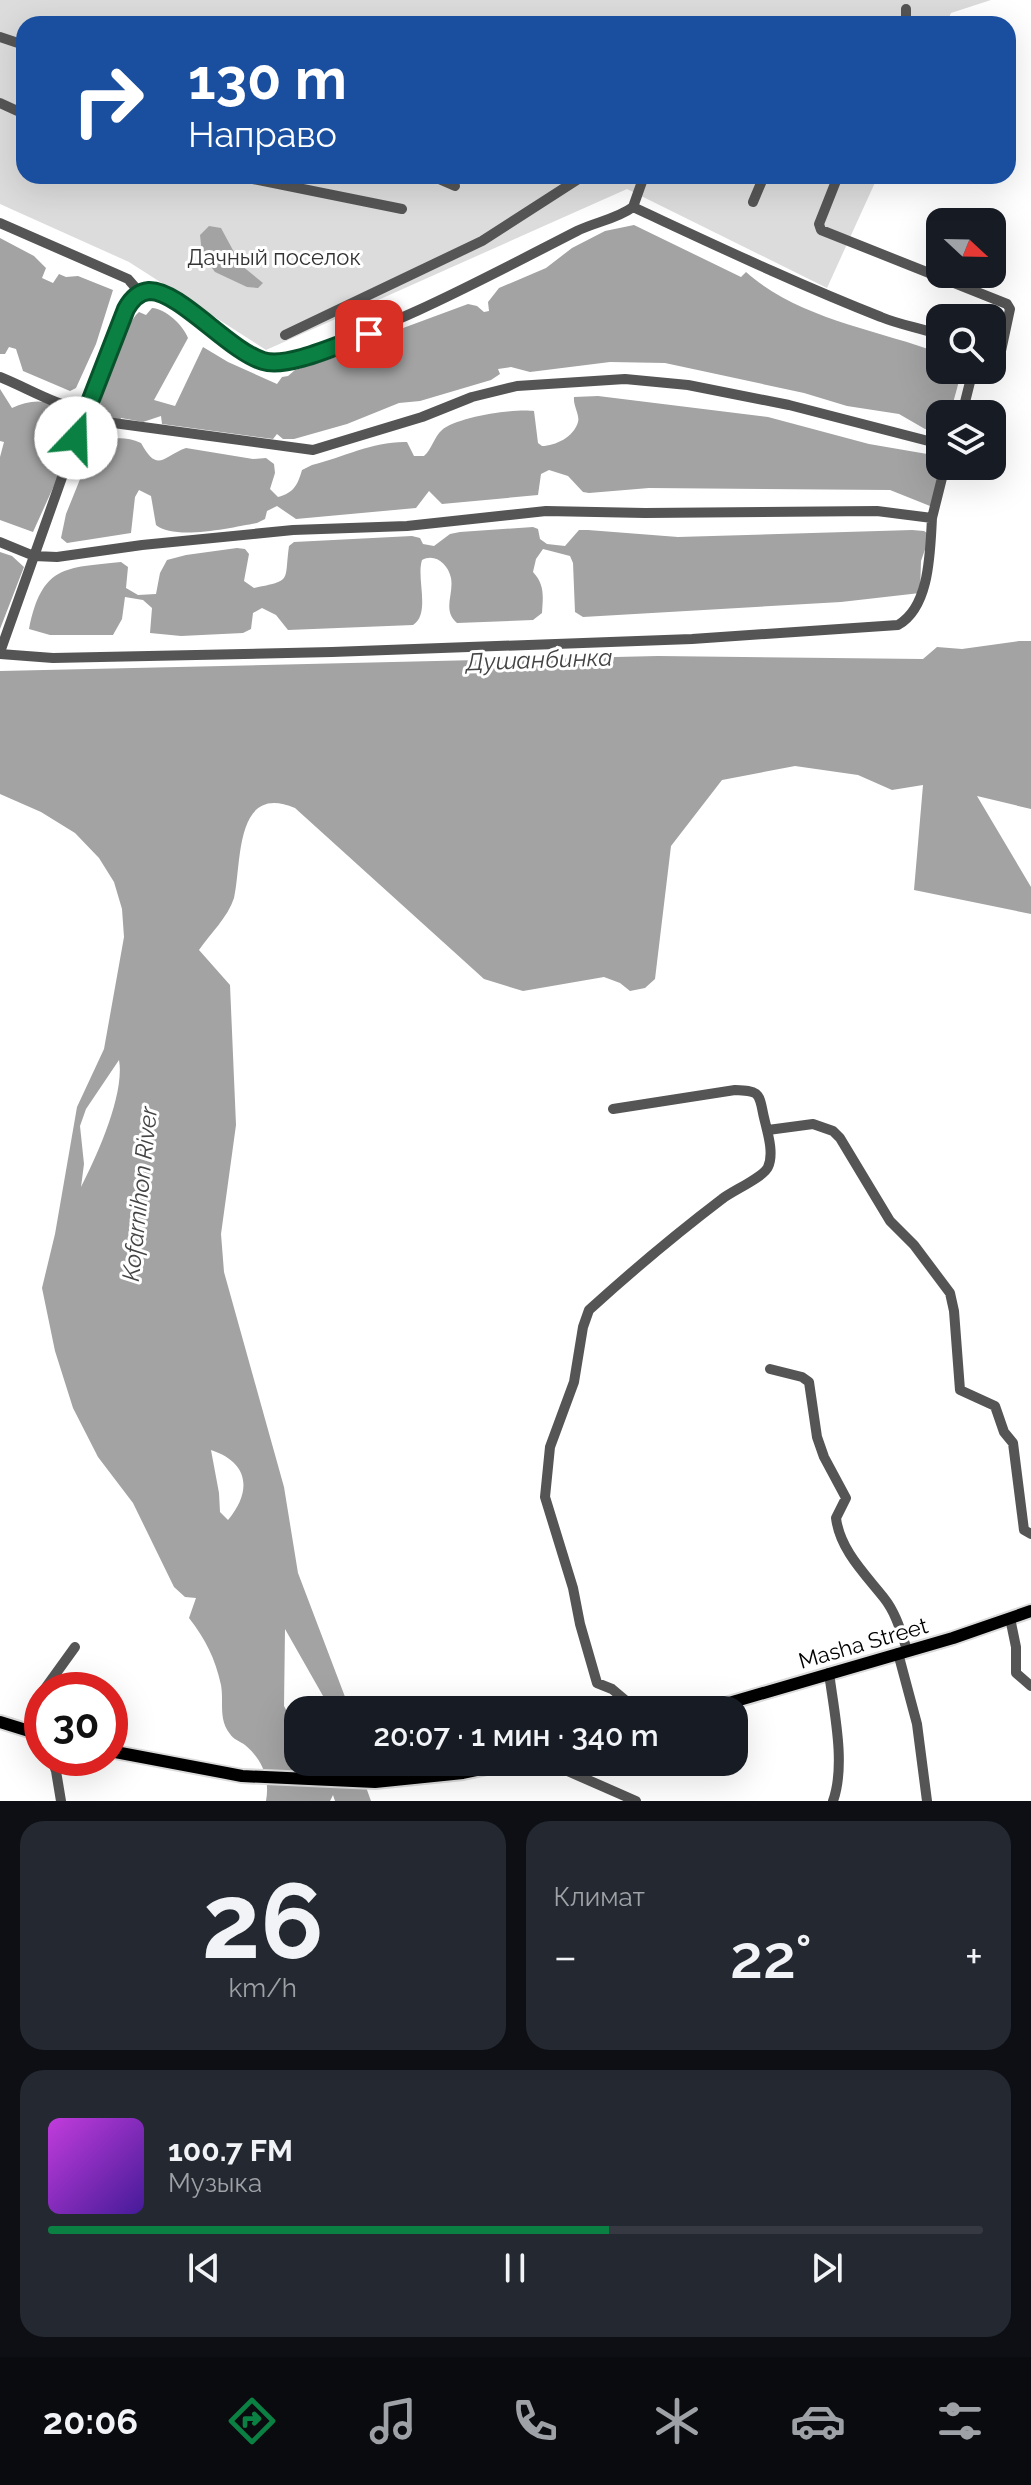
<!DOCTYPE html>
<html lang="ru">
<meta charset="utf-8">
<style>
:root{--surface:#171b24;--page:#242831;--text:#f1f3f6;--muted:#9ea1a6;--line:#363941;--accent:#0b8043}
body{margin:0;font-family:Raleway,sans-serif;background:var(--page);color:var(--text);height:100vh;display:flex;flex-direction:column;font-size:30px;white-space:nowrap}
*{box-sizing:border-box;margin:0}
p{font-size:26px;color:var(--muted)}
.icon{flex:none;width:44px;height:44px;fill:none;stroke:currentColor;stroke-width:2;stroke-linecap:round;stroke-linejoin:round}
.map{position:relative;height:1801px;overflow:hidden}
.side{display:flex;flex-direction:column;gap:20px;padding:20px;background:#0d0f14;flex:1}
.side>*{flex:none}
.guide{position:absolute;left:16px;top:16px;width:1000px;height:168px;border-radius:24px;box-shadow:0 8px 32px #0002;background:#1a4fa0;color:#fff;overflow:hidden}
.needle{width:52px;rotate:112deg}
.fabs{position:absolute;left:926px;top:208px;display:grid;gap:16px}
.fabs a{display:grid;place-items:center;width:80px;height:80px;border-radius:16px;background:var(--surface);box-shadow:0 8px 32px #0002;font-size:40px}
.speed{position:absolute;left:24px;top:1672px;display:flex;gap:16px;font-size:40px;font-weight:700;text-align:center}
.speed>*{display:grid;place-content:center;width:104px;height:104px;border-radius:50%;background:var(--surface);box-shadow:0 8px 32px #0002;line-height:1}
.speed .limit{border:12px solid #d22;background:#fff;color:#111}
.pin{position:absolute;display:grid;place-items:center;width:68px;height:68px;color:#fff;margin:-34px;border-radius:16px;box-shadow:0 4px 12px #0006}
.me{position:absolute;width:88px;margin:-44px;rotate:21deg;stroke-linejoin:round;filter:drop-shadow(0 0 6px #0008)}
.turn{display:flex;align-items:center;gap:28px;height:168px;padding:0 40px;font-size:36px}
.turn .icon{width:104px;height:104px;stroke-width:2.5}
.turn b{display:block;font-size:56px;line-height:68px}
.big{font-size:60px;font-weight:600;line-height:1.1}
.side .card{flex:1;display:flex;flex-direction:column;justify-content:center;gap:12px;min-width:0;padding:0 28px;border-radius:24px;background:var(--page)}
.side .dial{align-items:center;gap:0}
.dial b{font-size:104px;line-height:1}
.song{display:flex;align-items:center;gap:24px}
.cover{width:96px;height:96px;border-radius:12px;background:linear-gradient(135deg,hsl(290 70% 55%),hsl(260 70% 35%))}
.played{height:8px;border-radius:4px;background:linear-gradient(90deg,var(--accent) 60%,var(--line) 60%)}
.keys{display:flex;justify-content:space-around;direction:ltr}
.heat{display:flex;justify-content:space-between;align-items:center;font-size:44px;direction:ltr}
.side .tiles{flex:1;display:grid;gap:20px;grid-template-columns:1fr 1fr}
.card:last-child{grid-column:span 2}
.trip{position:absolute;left:284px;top:1696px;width:464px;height:80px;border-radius:24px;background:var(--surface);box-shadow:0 8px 32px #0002;font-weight:600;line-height:80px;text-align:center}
.tab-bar{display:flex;height:128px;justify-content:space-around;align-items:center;background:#090b0e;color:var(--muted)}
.tab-bar .icon{width:56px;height:56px}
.tab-bar .on{color:var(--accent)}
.tab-bar b{font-size:36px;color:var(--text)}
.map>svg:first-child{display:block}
.green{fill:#dcdcdc}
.water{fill:#a3a3a3;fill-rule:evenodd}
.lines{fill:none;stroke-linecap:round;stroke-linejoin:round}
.major-casing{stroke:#dbdbdb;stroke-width:16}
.minor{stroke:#555;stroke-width:10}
.major{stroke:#000;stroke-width:12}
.route-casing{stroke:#07532c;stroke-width:20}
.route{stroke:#0b8043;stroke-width:14}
.labels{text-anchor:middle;stroke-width:6;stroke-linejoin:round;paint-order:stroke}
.park-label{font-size:22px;fill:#333;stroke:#fff}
.street-label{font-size:22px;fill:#000;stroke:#fff}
.water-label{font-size:24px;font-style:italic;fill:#444;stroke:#fff}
</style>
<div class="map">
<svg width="1031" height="1801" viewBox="0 0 1031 1801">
<rect width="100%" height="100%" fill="#fff"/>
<path class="green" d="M0,0H991L951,13L946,24H24V176H878L827,288L627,189L266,350L129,262L0,204Z"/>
<path class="water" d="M634,225L741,277L746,272C799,319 875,329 940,353V370H962L950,414H940V431L925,429L899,414L847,406L804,393L665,363L610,362L530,372L511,367L498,369L500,374L491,380L420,401L399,403L347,424L294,439H283L277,434L273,439L162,424L161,416L143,422L121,418L118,425L110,422L111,414L99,408C105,387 124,324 139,312L146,315L152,308C166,309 183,325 188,338L154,400L175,406L203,347L228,362L277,384L282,377L288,376L295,370L368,347L377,351L383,349L384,343L393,337L395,331L468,304L477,306L484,312L489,311L488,302L499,288L546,268L572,248L605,231Z
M209,226L221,228L241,265L263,283L258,288L247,287L215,272L206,260L198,257L202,253L200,235Z
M0,238L34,256L46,268L42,278L53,283L59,274L66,277L78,276L113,290L96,344L76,388L70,391L23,371L16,349L9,347L5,354H0Z
M0,389L12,408C36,396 62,400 75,425L62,468L33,532L0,520V457L4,442L0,441Z
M598,396L768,417L869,444L933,455L940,458L935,508L890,490L649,488L589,493L583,492L568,476L549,470L541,474L538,495L442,504L429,491L416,508L296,519L277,506L267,511L265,519L257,523C233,527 175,541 156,525L151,496L139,490L135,497L131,533L67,543L61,538L66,514L95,442C112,438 125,436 141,443C158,474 163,456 186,448L253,459L266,458L274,464L275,473L270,489L278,497C294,493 298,484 302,470L312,465C344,457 374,441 407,442L414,456H424C432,449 434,437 442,430C456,417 516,408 534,411L538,443L542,446C555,446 574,437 578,422C580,415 573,406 574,397Z
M533,527L538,529L540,539L547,544L565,546L579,530H588L678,537L912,530L924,531L930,535L921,561L920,593L841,602L583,617L575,612L573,563L570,556L543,549L536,559L533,572C545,585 543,596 542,613L533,620L457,623C442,610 454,595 451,578C448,564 435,553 422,560C416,579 431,613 413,625L288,630L276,615L262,608L253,613L251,629L243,633L181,636L150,633L152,608L143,600L125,597L122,619L113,635H50L29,629C42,565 65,568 121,562L128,567L126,588L138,595L156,594L160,573L167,560L186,555L237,548L245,549L249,554L244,581L254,588C293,580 284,582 289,546L294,542L412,536L420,538L423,544L434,546L450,534L460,532Z
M0,552L12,556L24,567L0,629Z
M1019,641H1031V809L977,796L1031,887V914L914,890L923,785L892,790L858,775L795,766L722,780L671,846L655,979L645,988L630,991L620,983L604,977L523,991L484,979L295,808C234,782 242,864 234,898C228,917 210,934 199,950L230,985L236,1125L221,1234L224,1272L284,1487L298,1573L350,1710H331L285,1629L284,1706L298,1732V1762H357L371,1801H335L333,1795L330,1801H266C270,1779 263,1760 245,1745C241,1742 233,1739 230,1734C218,1719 224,1702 221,1685C215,1658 206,1640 189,1618L196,1598L185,1597L174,1587L133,1503L98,1457L73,1408L55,1351L42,1288L55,1234L77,1107L104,1049L124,937L122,909L114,882L99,858L75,833L41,812L0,794V671L658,656L923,659L937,647L962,649ZM119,1060C125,1094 97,1156 81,1187L84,1164L80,1126L86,1109ZM211,1450C248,1462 253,1490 228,1520L220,1512L219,1493Z"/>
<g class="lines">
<g class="major-casing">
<path id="major" d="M705,1710L953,1638L1031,1611
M0,1722L42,1735
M110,1751L242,1776L375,1782L463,1773L515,1762"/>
</g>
<path class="minor" d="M906,9V24
M0,37L24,45
M0,103L24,114
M238,176L402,209
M432,176L455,186
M644,176L633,207C715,245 797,284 881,317C900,325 921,328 940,335
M838,176L819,224L821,230L1007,304L1010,309L1001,351L999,354H992
M753,202L764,176
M0,223L128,279L141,294
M285,335L482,241L583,176
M0,377C30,389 55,406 87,410
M962,414L973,370
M84,419L313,450L422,417L472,397L517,386L625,379L688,385L789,405L940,444
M0,542L34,556L57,557L142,545L293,530L407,526L546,511L645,513L877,511L932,518L945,466
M0,652L76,438L132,299C137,296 143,292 149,291C158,291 165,296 173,300C209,321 243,368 288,360C392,329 481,280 577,231C595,222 617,219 633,207
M0,654L53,658L332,652L692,639L898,625C930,607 930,552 932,518
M613,1109L735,1090C757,1091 759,1091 763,1113C766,1128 775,1152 768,1167C764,1177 732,1191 722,1199C676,1234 632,1271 589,1310L583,1327L574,1382L550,1447L545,1497L573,1588L580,1624L597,1683L612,1689L637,1710
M768,1130L813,1124L833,1131L840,1138L890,1221L914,1245L950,1293L954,1311L960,1390L995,1406L1004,1432L1013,1443L1024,1530L1031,1534
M770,1369L802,1377L809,1382L817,1437L824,1457L846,1498L836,1518C840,1550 865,1574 884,1598C896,1613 901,1632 907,1650
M1010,1618L1016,1647V1673L1031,1686
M898,1653L917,1724L927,1801
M829,1673C834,1711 846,1765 833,1801
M44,1690L75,1647
M42,1693L27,1730L42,1744
M51,1758L56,1771L61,1801
M547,1762L636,1801"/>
<use href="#major" class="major"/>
</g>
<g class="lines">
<g class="route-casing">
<path id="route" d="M76,438L126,309C131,300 138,292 149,291C179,290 229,351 263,361C289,369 344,342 369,334"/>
</g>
<use href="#route" class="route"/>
</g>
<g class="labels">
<g class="park-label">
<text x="274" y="265">Дачный поселок</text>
</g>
<g class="street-label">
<text transform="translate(863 1643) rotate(-16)" y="8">Masha Street</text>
</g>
<g class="water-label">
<text transform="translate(539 660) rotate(-2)" y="8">Душанбинка</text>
<text transform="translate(140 1194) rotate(-84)" y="8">Kofarnihon River</text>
</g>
</g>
</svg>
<div class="fabs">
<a><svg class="needle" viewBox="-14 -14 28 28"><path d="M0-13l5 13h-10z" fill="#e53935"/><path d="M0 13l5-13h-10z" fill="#9ea1a6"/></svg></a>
<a><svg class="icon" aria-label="search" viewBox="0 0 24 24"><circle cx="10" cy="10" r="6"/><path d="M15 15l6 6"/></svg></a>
<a><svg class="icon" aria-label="layers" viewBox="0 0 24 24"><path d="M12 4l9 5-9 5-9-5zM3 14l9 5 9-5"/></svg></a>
</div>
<div class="speed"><div class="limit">30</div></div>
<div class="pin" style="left:369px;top:334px;background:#d93025"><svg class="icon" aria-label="arrive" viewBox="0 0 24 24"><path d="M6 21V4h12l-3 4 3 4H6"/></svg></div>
<svg class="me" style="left:76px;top:438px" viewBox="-20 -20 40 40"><circle r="19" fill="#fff"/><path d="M0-13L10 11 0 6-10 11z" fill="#0b8043"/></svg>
<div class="trip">20:07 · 1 мин · 340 m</div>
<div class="guide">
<div class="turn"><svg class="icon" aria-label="right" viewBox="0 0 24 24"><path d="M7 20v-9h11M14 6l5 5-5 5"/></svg><div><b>130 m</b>Направо</div></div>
</div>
</div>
<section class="side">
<div class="tiles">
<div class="card dial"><b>26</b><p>km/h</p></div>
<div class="card"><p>Климат</p>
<div class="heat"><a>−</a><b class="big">22°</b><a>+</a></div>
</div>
<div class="card">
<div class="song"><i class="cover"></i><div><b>100.7 FM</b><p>Музыка</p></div></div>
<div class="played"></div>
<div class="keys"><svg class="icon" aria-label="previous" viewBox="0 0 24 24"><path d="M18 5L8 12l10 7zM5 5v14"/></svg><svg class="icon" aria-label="pause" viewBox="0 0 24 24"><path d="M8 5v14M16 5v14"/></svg><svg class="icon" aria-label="next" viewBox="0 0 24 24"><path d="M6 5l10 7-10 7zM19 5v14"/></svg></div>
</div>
</div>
</section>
<nav class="tab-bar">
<b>20:06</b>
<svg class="icon on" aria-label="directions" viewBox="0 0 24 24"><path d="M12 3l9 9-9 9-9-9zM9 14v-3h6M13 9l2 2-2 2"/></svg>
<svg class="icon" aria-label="music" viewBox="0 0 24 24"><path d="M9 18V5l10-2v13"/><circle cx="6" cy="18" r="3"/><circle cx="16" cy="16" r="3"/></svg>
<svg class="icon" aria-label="phone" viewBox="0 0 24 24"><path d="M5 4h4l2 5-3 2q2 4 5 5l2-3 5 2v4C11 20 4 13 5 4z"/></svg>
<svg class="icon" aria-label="climate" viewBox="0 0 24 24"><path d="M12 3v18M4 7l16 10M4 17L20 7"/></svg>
<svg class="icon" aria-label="car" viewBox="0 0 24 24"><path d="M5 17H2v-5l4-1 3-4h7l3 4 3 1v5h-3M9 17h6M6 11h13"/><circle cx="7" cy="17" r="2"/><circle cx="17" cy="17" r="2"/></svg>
<svg class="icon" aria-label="filters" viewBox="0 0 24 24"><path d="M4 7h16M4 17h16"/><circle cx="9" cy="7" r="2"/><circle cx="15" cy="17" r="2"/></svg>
</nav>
